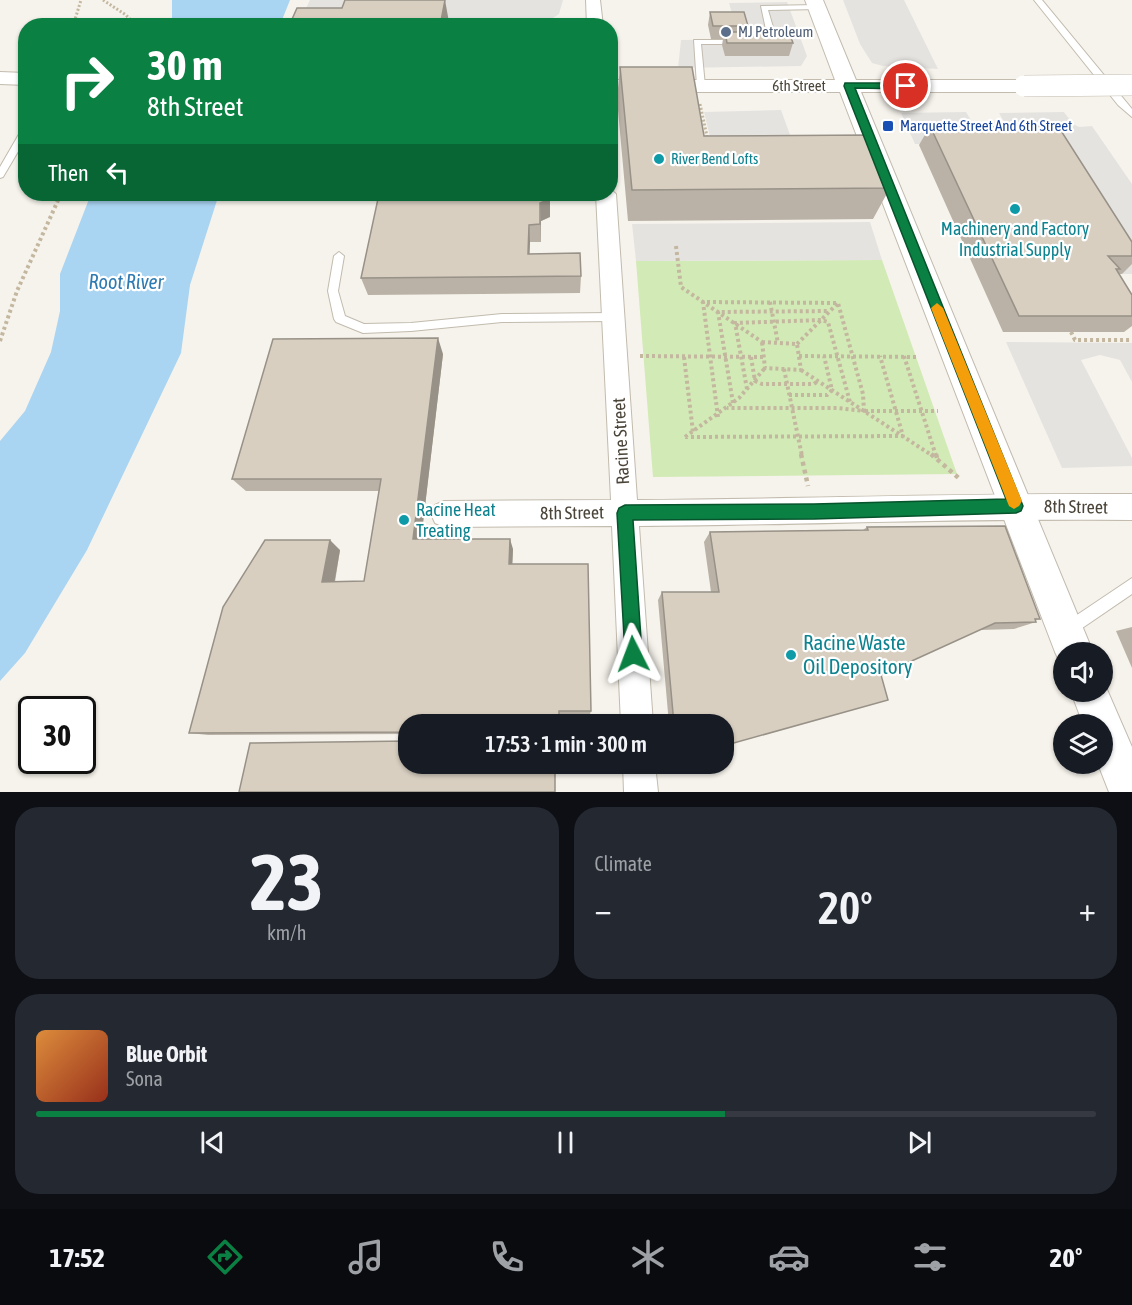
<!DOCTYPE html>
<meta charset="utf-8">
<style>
:root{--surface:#171b24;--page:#242831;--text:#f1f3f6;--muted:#9ea1a6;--line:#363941;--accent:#0b8043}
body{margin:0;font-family:"Asap Condensed",sans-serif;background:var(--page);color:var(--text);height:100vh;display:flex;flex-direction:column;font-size:22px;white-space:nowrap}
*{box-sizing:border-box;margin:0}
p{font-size:20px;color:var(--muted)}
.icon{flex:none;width:33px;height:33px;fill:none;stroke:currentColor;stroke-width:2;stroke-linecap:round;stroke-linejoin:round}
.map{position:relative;height:792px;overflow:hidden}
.details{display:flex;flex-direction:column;gap:15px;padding:15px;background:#0d0f14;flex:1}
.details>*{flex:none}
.banner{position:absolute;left:18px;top:18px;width:600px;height:183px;border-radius:24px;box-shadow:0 2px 4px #0004;background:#0b8043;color:#fff;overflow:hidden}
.buttons{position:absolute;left:1053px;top:642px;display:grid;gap:12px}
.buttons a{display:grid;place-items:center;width:60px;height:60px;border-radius:50%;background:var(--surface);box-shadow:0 2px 4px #0004;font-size:30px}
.speed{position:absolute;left:18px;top:696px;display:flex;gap:12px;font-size:30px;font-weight:700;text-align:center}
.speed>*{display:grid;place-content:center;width:78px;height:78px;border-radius:50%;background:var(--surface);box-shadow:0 2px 4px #0004;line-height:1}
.speed .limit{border:3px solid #111;border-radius:9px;background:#fff;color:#111}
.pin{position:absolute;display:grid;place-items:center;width:51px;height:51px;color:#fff;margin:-26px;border:3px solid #fff;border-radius:50%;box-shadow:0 2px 6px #0007}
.me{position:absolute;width:66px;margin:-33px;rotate:357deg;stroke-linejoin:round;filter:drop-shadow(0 0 4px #0008)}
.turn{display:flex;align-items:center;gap:21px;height:126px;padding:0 30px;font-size:27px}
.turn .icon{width:78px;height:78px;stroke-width:2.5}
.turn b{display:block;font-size:42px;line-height:51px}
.then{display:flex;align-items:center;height:57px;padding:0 30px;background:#0003;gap:12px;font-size:22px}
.big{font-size:45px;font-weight:600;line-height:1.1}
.details .widget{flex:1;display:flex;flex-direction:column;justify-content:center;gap:9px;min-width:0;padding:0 21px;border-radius:24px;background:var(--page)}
.details .dial{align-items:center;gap:0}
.dial b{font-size:78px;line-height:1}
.song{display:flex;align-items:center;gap:18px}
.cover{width:72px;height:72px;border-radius:9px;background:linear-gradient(135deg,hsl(30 70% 55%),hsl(10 70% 35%))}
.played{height:6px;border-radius:3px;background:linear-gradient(90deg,var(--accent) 65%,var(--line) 65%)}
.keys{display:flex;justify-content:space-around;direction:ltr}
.heat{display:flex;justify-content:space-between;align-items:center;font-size:33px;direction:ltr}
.details .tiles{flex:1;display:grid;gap:15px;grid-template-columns:1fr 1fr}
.widget:last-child{grid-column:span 2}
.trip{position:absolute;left:398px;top:714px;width:336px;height:60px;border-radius:24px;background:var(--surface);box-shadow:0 2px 4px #0004;font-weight:600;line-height:60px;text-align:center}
.menu{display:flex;height:96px;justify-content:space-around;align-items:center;background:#090b0e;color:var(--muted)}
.menu .icon{width:42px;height:42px}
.menu .active{color:var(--accent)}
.menu b{font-size:27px;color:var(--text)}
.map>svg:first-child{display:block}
.green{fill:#d2eab5}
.parking{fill:#e5e3e0}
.water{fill:#a9d4f2}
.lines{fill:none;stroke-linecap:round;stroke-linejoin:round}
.service-casing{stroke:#c2bbae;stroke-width:2}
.minor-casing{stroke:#c2bbae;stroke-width:2}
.tertiary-casing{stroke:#c2bbae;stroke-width:2}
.path-far2{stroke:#c4b79f;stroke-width:3;stroke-dasharray:2 2;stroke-linecap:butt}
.path-far1{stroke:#c4b79f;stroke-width:4;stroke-dasharray:3 3;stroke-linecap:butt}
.path{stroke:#c4b79f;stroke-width:4.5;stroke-dasharray:4 4;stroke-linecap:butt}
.service{fill:#fff;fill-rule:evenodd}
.minor{fill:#fff;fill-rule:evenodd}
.tertiary{fill:#fff;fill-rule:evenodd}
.tertiary-bridge-casing{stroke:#c2bbae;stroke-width:22;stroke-linecap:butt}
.tertiary-bridge{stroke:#fff;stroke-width:21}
.wall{fill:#bab2a6}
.shaded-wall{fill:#979187}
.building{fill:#d8cfc1;stroke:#979187;stroke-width:1.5}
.route{fill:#0b8043;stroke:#07532c;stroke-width:1.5}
.slow{fill:#f59e0b}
.service-dot{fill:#5c6f8a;stroke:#fff;stroke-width:2}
.transit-dot{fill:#1a4fb4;stroke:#fff;stroke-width:2}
.culture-dot{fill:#0f9aa8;stroke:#fff;stroke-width:2}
.labels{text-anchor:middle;stroke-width:4.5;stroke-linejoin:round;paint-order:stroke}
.far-service-label{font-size:15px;fill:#4e5e75;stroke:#fff;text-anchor:start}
.far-street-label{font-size:15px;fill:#4b4439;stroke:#fff}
.far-transit-label{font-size:15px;fill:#164399;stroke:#fff;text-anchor:start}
.far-culture-label{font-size:15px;fill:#0d838f;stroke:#fff;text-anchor:start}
.culture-label{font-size:18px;fill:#0d838f;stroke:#fff}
.street-label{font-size:18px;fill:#4b4439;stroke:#fff}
.water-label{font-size:20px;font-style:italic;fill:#2e7ab2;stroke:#fff}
.near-culture-label{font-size:21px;fill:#0d838f;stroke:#fff;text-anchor:start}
</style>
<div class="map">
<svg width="1132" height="792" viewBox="0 0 1132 792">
<rect width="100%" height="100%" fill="#f6f3ec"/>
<path class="green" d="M882,260L957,474L653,477L636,261Z"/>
<path class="parking" d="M310,0H563L559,14L542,25H449V22L298,26Z
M843,0H904L938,69L883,66L872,63L860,44Z
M787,2L807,56L801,66L678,68L681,40L746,39L735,24L729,3Z
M781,110L798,157L715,158L704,112Z
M966,112L972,122H1004L999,113L1064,112L1073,124L1079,127L1092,126L1132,184V274H1123L1045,144H915L901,113Z
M870,222L882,260L636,261L632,224Z
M1006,342L1132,343V382L1120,360L1100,355L1081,360L1132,458V466L1062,468Z"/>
<path class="water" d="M172,0H290L280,25L172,26Z
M91,194H219L190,285L181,353L87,550L25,653L0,681V441L25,411L51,352L60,311V274Z"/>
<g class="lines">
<g class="service-casing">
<path id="service" d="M1034,0H1042L1132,109V117L1118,105Z
M817,5L821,7L820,9L768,10L777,41L773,43H765V39H768L761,6Z
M694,40H739L743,42L739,44H701L705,86L701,89L697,86Z
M26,126V138L3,177L0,178V167L22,129Z
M339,252L344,256L338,291L345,316L364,324L411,323L502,314L613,313L619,317L613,321L502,322L411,331L363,333L336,322L334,319L328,291L334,256Z
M1132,578V594L1072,635L1067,637L1062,635L1060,630L1062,625Z"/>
</g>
<g class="minor-casing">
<path id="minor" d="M586,0H600L603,26H587Z
M610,189L616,194L637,500C802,499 967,493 1132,494V520C968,518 803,525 639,526L653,724H621L612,526L444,527L435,523L431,514L435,505L444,501L611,500L596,194H610Z
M623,764H655L658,792H624Z"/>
</g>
<g class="tertiary-casing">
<path id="tertiary" d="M805,0H823L856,80H1024L1031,82L1035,86L1031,90L1024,92H861L1093,652H1064V666L1061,665L1055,652L840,92H610V80H835Z
M0,72L26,73V85L0,84Z
M1102,678L1132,747V792H1109L1098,764H1102V724H1083L1071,692H1102Z"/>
</g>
<path class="path-far2" d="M103,0L126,15L136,26
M73,26L81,0
M700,104L708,141
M59,198L61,194"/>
<path class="path-far1" d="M676,246L681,287L762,342
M770,302L778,343
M1071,332L1075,340H1132
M0,341L17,291L60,196
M762,342L797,344L801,370L765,368Z
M797,344L838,303
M640,356L764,357
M799,356L919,357
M904,356L936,456
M684,357L693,432
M751,357L755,381L762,384H814L818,381
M784,369L802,456
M801,370L933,456
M747,389L735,323L821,320L828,322L850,402
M789,395H827L832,390L824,356
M733,403L718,312L829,311
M865,411H938
M718,417L703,302L838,303L863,394L864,411L837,408H727
M685,437L903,436L880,356
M685,437L739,398L765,368"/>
<path class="path" d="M801,454L808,486
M931,454L961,480
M936,454L937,458"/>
<use href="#service" class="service"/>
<use href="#minor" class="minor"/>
<use href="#tertiary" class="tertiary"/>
<g class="tertiary-bridge-casing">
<path id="tertiary-bridge" d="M1024,86L1132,85"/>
</g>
<use href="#tertiary-bridge" class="tertiary-bridge"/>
</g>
<path class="wall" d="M710,12L748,26L747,32L793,43L789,56H725L722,45L723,39H711L708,25Z
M620,67L704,136L890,188L873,219L628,221L617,99Z
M930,126L1132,242V264L1122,274H1119L1132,295V326L1124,332H1003L919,145Z
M550,217L541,221V242H530L529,254L581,276L580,293L368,295L361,278Z
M443,354L421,539L513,549L512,564L591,711L590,714H559L408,724V734L208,735L189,733L340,550L335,582L364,581L379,491H246L232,479Z
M867,527L1040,619L1035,620L1036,622L1014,629L980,630L723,724H669L658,600L662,592H711L704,542L710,532L863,530Z
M1132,627V668L1116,631Z"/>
<path class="shaded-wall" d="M445,0L449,22V26H440Z
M550,194V217L541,221V242L540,203Z
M529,225L530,242L529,271L528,254Z
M438,338L443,354L420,549L413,539Z
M510,539L513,549L512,573L509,564Z
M330,540L340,550L333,590L322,582Z"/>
<path class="building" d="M345,0H445L440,26H289L297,8H342Z
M710,12H744L748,26H713Z
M725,32H789L793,43H727Z
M620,67H692L704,136L869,135L890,188L632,190Z
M930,126H1058L1132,242V256H1108L1120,269H1116L1132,295V316H1019Z
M379,194H550V199L540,203V224L529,225L528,254L580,253L581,276L361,278Z
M438,338L413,539H510L509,564H588L591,711H559V724H408V732L189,733L223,607L265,540H330L322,582L364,581L381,479H232L273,339Z
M1005,526L1040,619H1035L1036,622L995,623L881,675L888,700L723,746V724H674L662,592H719L710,532L868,530L867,527Z
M408,741V764H555V792H239L250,743Z"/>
<path class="route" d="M845,83H906L911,86L906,89L855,88L1023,506L1021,511L1016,513L814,519L633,520L642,654L639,660L633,663L627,660L625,654L617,513L619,508L625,505L814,504L1006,499L844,86Z"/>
<path class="slow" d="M937,303L943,308L1022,501L1019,506L1014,509L1009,506L1007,501L931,308Z"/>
<circle class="service-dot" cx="726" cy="32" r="6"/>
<rect class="transit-dot" x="882" y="120" width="12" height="12" rx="3"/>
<g class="culture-dot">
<circle cx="659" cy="159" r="6"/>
<circle cx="1015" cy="209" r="6"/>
<circle cx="404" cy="520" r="6"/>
<circle cx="791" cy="655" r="6"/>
</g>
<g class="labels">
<g class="far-service-label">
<text x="738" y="37">MJ Petroleum</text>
</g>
<g class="far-street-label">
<text x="799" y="91">6th Street</text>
</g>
<g class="far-transit-label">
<text x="900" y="131">Marquette Street And 6th Street</text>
</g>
<g class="far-culture-label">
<text x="671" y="164">River Bend Lofts</text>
</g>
<g class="culture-label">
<text x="1015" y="235">Machinery and Factory<tspan x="1015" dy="21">Industrial Supply</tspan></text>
<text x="416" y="516" text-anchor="start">Racine Heat<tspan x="416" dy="21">Treating</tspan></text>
</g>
<g class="street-label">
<text transform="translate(621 441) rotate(-93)" y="6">Racine Street</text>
<text transform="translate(1076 507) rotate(1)" y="6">8th Street</text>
<text transform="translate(572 513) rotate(-1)" y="6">8th Street</text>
</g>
<g class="water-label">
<text x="126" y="289">Root River</text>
</g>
<g class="near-culture-label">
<text x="803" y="650">Racine Waste<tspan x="803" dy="24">Oil Depository</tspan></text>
</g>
</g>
</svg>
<div class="buttons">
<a><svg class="icon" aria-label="sound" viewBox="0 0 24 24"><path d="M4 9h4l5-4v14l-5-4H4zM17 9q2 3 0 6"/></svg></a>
<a><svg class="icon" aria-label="layers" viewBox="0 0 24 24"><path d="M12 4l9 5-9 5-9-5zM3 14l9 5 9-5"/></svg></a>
</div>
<div class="speed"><div class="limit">30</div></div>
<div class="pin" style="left:906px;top:86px;background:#d93025"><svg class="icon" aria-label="arrive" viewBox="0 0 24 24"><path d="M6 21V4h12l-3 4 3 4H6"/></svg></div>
<svg class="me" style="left:633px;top:654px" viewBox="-20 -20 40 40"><path d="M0-17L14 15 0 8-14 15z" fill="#0b8043" stroke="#fff" stroke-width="4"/></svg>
<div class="trip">17:53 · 1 min · 300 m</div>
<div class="banner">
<div class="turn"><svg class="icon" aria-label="right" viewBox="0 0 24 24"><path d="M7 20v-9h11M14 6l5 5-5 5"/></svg><div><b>30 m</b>8th Street</div></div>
<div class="then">Then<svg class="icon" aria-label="left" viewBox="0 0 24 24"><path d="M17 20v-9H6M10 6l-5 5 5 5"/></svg></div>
</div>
</div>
<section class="details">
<div class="tiles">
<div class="widget dial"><b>23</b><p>km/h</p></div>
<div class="widget"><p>Climate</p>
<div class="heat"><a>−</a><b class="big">20°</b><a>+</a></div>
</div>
<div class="widget">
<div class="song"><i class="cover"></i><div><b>Blue Orbit</b><p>Sona</p></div></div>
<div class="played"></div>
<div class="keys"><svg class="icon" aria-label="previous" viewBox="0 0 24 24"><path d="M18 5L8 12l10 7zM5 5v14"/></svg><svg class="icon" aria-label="pause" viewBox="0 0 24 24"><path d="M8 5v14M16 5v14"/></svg><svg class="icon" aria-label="next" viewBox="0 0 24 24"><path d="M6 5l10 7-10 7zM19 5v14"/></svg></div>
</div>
</div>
</section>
<nav class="menu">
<b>17:52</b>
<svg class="icon active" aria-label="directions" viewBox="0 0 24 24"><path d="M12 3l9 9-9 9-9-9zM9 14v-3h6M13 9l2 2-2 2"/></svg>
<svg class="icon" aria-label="music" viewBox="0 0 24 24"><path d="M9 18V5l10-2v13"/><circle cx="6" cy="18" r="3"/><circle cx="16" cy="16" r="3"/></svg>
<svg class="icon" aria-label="phone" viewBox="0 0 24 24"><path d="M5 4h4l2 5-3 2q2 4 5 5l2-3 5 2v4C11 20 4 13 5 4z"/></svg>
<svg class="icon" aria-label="climate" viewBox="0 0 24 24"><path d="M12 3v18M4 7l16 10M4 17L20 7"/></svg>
<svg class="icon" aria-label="car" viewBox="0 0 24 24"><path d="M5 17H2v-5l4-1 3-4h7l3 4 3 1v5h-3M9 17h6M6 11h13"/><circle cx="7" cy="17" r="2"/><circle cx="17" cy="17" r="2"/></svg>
<svg class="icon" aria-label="filters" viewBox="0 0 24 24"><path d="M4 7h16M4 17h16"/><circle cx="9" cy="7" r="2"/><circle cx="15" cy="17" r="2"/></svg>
<b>20°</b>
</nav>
